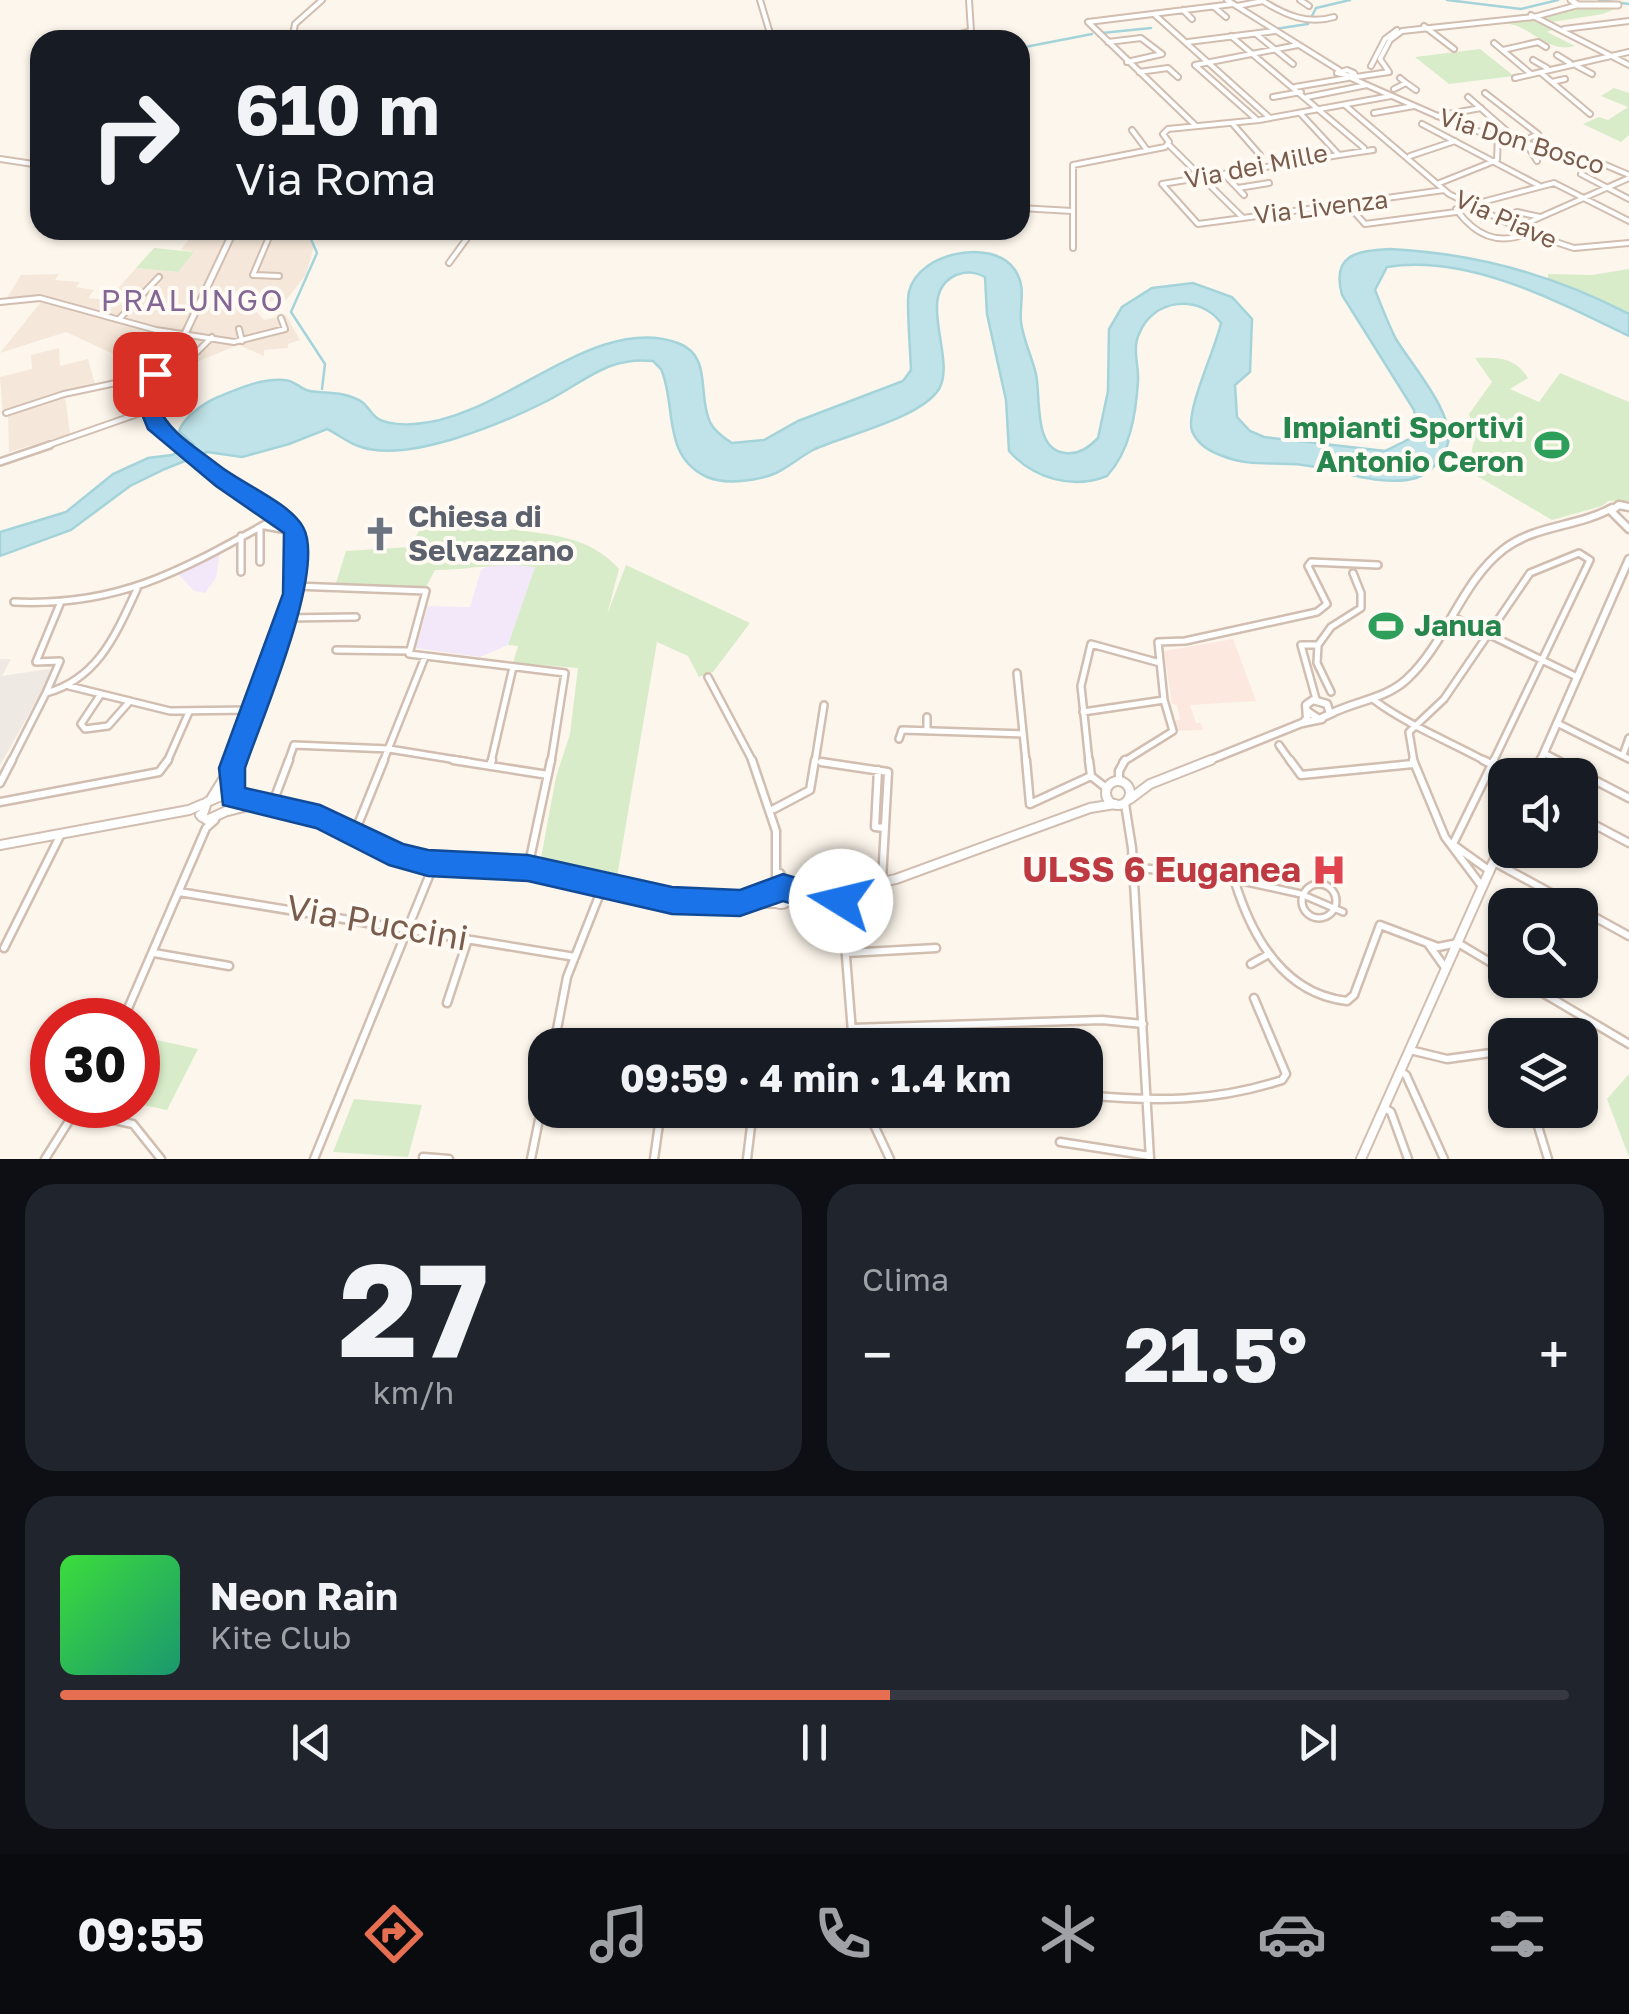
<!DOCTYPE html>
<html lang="it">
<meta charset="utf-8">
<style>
:root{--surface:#171b24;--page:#20242c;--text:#f1f3f6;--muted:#9ea1a6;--line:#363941;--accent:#e76f51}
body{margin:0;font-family:"Golos Text",sans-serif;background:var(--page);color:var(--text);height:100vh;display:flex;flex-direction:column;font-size:38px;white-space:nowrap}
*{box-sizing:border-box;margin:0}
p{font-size:32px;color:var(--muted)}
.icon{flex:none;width:55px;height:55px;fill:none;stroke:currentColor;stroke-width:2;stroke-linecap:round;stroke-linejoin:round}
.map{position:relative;height:1159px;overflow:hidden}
.details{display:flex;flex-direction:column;gap:25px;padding:25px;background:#0d0f14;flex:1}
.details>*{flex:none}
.top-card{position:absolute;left:30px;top:30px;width:1000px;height:210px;border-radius:30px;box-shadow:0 2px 8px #0004;background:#171b24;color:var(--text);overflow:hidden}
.fabs{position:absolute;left:1488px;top:758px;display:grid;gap:20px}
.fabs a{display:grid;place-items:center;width:110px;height:110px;border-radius:20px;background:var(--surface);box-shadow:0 2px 8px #0004;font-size:50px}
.speed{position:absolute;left:30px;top:998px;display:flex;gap:20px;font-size:50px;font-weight:700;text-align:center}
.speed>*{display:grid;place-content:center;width:130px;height:130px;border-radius:50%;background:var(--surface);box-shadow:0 2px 8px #0004;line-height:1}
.speed .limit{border:15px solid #d22;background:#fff;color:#111}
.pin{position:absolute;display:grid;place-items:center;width:85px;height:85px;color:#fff;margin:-42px;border-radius:20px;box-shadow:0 5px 15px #0006}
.me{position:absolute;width:110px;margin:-55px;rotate:279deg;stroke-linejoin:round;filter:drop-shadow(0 0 8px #0008)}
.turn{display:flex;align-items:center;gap:35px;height:210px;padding:0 40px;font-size:45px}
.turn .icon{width:130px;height:130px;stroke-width:2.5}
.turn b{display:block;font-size:70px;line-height:85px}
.big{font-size:75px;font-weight:700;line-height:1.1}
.details .card{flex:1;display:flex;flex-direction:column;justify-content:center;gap:15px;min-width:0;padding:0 35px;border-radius:30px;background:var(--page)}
.details .dial{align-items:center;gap:0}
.dial b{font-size:130px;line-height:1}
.song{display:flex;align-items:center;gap:30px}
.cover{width:120px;height:120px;border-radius:15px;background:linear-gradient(135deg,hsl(120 70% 55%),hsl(160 70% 35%))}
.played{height:10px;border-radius:5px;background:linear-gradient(90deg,var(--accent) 55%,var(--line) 55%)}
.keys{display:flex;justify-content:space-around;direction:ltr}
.heat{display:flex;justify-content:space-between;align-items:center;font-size:55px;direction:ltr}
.details .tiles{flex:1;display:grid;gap:25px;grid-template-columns:1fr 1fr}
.card:last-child{grid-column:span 2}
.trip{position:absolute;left:528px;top:1028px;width:575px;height:100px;border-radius:30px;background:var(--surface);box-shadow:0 2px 8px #0004;font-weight:700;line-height:100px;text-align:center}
.tabs{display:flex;height:160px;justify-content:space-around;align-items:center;background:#090b0e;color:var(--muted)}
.tabs .icon{width:70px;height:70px}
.tabs .active{color:var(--accent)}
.tabs b{font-size:45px;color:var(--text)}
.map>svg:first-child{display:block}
.residential{fill:#f5e8da}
.commercial{fill:#fde8e0}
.industrial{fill:#efe9e4}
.education{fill:#f3e8fa}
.green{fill:#d8ecc9}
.water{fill:#bfe3e8;stroke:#a5d3da;stroke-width:2.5}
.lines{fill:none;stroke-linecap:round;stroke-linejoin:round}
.stream{stroke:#a5d3da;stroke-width:2.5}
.pedestrian-casing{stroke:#d1beb0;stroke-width:10}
.minor-far2-casing{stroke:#d1beb0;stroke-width:8}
.minor-far1-casing{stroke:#d1beb0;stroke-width:10}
.minor-casing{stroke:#d1beb0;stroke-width:11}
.tertiary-far3-casing{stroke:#d1beb0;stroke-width:8}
.tertiary-far2-casing{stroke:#d1beb0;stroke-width:9}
.tertiary-far1-casing{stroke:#d1beb0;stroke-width:11}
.tertiary-casing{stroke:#d1beb0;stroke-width:12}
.secondary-casing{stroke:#d6c0b0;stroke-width:9}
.pedestrian{stroke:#fff;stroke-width:5}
.minor-far2{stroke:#fff;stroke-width:4}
.minor-far1{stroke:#fff;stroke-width:5}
.minor{stroke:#fff;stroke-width:6}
.tertiary-far3{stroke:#fff;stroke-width:4}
.tertiary-far2{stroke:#fff;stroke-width:5}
.tertiary-far1{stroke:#fff;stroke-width:6}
.tertiary{stroke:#fff;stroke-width:8}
.secondary{stroke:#fff;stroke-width:5}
.route{fill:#1a73e8;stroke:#114b97;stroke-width:2.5}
.labels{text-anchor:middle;stroke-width:8;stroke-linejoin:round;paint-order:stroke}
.far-street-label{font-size:25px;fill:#7a5c4d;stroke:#fffaf3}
.far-quarter-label{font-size:30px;letter-spacing:2.5px;fill:#846695;stroke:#fffaf3}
.leisure-label{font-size:30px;font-weight:bold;fill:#27864d;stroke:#fffaf3;text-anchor:end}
.worship-label{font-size:30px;font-weight:bold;fill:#5b616d;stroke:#fffaf3;text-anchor:start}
.near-health-label{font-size:35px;font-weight:bold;fill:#be3a42;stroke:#fffaf3;text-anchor:end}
.near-street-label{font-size:35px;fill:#7a5c4d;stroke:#fffaf3}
</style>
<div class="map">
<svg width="1629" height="1159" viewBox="0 0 1629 1159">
<rect width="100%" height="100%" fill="#fdf6ec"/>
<path class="residential" d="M196,230H301L314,246L306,275L287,299L258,303L256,311L264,320L286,315L300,340L288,344V348L264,350V356L238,345L167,374L155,402L134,409L127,394L128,384L133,377L152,372L66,332L0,353L41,302L3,304L21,275L59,274L55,280L80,282L76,287L94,290L88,298L108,300L136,268L178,272L192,251L181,250Z
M59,348L60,366L88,359L96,388L65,395L70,434L9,452L8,415H3L0,377L32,369L31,355Z"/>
<path class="commercial" d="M1233,639L1256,701L1190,705L1196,723H1201L1203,730L1178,731L1175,721L1180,719L1177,705L1172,704L1164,651Z"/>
<path class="industrial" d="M0,659H11L2,676L55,668L0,765Z"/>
<path class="education" d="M221,547L216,578L205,593L194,591L177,573Z
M496,562L535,567L508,645L480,657L415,648L428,606L470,607L481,570Z"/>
<path class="green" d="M1576,7H1619L1603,14L1552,22L1560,27L1547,32L1575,46C1549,53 1536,32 1514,25C1508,23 1503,24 1497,22Z
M1480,49L1514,76L1449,84L1415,57Z
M1614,88L1629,93V135L1621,142L1583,124L1599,117L1608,120L1628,107L1601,96Z
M154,248L194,252L178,272L136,268Z
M1629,269V314L1548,278V274L1592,275Z
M1475,358C1498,357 1515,357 1528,378L1510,389L1539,402L1560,373L1629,402V501H1608L1602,506L1552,520L1467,470L1475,437L1469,414L1492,382Z
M431,509C457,516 483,526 509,529C549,535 589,535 619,569L607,615L626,565L750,623L713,672L699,677L688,656L657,642L617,877L541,858L556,777L570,734L578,668L513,663L518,646L508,645L535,567C500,562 471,570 435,570L426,587L336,583L346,551L410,547Z
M138,1036L198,1049L167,1110L138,1104Z
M1629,1074V1157L1607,1099Z
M354,1099L422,1105L408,1157L333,1152Z"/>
<path class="water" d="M1390,249C1475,253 1554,275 1629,314V336C1555,300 1467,254 1387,267L1375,290C1382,307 1388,324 1396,339C1412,366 1458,417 1447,446C1442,460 1430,473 1416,478C1382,488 1337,469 1303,465C1273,461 1251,468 1220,455C1209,451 1197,443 1192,431C1185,411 1216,348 1221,323C1200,294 1153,298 1139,334C1132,349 1139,366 1138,381C1136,414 1130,451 1107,476C1072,490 1033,478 1009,451L1006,400L987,314L985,277C975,272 967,271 956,275C914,294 957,358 939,389C921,418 846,435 815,449C801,456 789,467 776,473C758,481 725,485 707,477C661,456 677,405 661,369L653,361C608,356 586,381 547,401C503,423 410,463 361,447C349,444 338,434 327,429L289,444L242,457L207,452L165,469L130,486L71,530L0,556V532L66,512L113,474L148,458L172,455L193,444L179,431C184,417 204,403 218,397C237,389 262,378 284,380C295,380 301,390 310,391C328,394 345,391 362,402C368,406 371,414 377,418C385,424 405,425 414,424C501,420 594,312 678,343C713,356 697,395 710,422C714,431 724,438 732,443L764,440L798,421L903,381L911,370C910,347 908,324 908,301C907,254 992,235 1015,270C1027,288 1019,304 1021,322C1023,339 1032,357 1036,374C1041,397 1033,450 1065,453C1079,455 1089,447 1098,438L1108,391L1109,329L1122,307L1152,288L1193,283L1232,297L1252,319L1250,372L1235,385L1237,417L1250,431L1264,437L1385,451L1413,437L1417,426L1414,410L1342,295C1331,254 1357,251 1390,249Z"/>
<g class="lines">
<path class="stream" d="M1447,0L1521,9L1558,0
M1599,0L1629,4
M1275,29L1308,24L1316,8L1350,0
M1102,33L1151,28
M1020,48L1092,34
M307,230L317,253L291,312L325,364L322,389"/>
<g class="pedestrian-casing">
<path id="pedestrian" d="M1242,881L1301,894L1343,912
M1302 901a17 17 0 1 1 34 0a17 17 0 1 1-34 0Z"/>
</g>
<g class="minor-far2-casing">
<path id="minor-far2" d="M760,0L772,40
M1300,0L1309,6
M1263,1C1285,15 1308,25 1334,17
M1237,6L1263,1
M1214,7L1226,17
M1183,10L1192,19
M1154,14L1270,118
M1531,15L1629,65
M1088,22L1196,126
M1088,22L1233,4
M1424,26L1454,49
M1564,29L1629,21
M1256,34L1293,64
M1231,36L1364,148
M1108,42L1141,38L1162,54L1127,62
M1188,42L1275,31
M1494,43L1531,74
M1503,50L1538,42L1546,47
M1557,55L1570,63
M1533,60L1547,68
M1195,65L1298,45
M1195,65L1256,119
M1577,66L1592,74
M1139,72L1168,68L1178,77
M1540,72L1590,114
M1515,78L1629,52
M1552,82L1565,79
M1406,83L1416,90
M1295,87L1348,78
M1394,89L1406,83L1400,78
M1485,93L1538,134L1521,142
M1273,97L1301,92
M1307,97L1367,85
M1468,97L1518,141
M1346,106L1449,194L1528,233L1574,248L1629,243
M1374,113L1414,106
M1437,116L1481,108
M1232,123L1260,155
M1422,124L1538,185
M1132,130L1147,150
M1526,143L1537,161
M1169,145L1243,218L1444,190
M1339,155L1373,150
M1410,156L1455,141
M1224,174L1244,195
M1581,174L1629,199
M1437,184L1497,160L1498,136
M1238,188L1269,183
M1348,205L1365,224L1456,212
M1020,208L1072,211
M1243,218L1198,224L1162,184L1339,155L1300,113
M1499,218L1517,212L1540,217
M1518,227L1629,178
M272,230L253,275L279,276
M1528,233C1497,246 1475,235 1456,209L1554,183L1629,221
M1073,248V165L1165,147L1169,142L1163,134L1168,129L1259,120L1391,96
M449,263L473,230
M0,302L40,298L156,330L234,342L285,329L281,318
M120,318L159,277
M239,329L242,341
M197,352L212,337
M6,413L64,394L163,373
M43,447L149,410"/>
</g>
<g class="minor-far1-casing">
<path id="minor-far1" d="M0,462L50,445
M265,526L293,531
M260,528V562
M241,536V572
M295,586L426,591L409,654L565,673L551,762
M14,602C124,607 187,567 280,516
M1453,617L1577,677
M285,618L356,617
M1318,645L1317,663L1331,692
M336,650L408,651
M1017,673L1026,762
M708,677L753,762
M69,686L170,711L252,710
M46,693L60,661L36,662L60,604
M101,694L81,724L85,729L108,726L130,701
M1316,699L1301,645H1318L1331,627L1361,608V593L1353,573
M1374,700C1409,726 1449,741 1487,762
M1083,712L1164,700
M927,717V731
M1557,723L1629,759
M899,739L902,730L1023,734
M1279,745L1291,762
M1544,753L1561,762
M1623,755L1629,738
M11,762L46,693C98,679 116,634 137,589
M167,762L189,712
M288,762L294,745L389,749L469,762
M383,762L425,657
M491,762L513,667
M815,762L824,705
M1089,762L1081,686L1091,644L1160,663
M1123,762L1173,731L1164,700L1158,642L1185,641L1317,612L1327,604L1308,566L1311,562L1378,565
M1414,762L1409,732L1444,699L1530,573L1579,553L1590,560L1493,762"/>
</g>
<g class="minor-casing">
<path id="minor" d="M453,760L548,775
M752,760L776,831V890
M1026,760L1030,804L1091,776
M1089,760L1091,776
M1290,760L1301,775L1413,764
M1413,760L1445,837L1481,885
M1483,760L1489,763
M1556,760L1629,798
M821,762L888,772L882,880
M490,766L492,760
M878,770L875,827L885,828
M1091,776L1105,787
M1119,781V771L1125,760
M0,783L12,760
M0,802L159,772L168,760
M1125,804L1132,848L1150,1159
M272,805L289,760
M774,809L810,790L815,760
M1580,817L1629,843
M355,832L384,760
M1453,844L1494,760
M1455,846L1490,871
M1494,862L1573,905
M1133,867L1234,879C1251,935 1282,994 1347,1001L1354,995L1380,925L1438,947L1458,943L1505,971
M528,868L551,760
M780,873L787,889
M179,892L575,957
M841,893L853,1045
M1580,909L1629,936
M1429,945L1446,969
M4,948L60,836
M154,953L229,966
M847,953L936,948
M1251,964L1269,954
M1521,980L1629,1044
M447,1003L468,939
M123,1020L206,828L215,820
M852,1028L1102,1020L1143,1024
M554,1045L567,977L603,886
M1410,1050L1447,1059L1505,1051
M1400,1071L1406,1075L1444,1159
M1085,1095C1154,1102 1215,1102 1282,1080L1286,1074L1254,998
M1385,1108L1391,1112L1408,1159
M867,1110L890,1159
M1533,1110L1548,1159
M75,1112L133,1124L161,1159
M1060,1142L1150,1156
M423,1157L449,1159
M45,1159L79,1105
M314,1159L434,864
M531,1159L545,1090
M654,1159L661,1110
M747,1159L753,1110"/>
</g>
<g class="tertiary-far3-casing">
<path id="tertiary-far3" d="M1227,0L1339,70
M292,40L295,24L322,0
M936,40L971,31L969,0
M1371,66L1385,39L1397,30
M1347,70L1354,73L1356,77L1337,73Z
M1356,77L1389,72L1380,59L1390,40L1402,31L1534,17L1578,5
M1351,78L1465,128L1596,161L1629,175
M0,159L40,165"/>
</g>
<g class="tertiary-far2-casing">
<path id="tertiary-far2" d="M181,447L155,424L149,410L234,230"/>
</g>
<g class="tertiary-far1-casing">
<path id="tertiary-far1" d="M178,445L251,500L287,521L295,532L293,598L234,762
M1629,507L1619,505L1611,511L1629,529
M1330,714C1355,701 1386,699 1407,679C1447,642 1460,583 1504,549C1535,525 1578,527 1612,508
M1303,723L1307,718L1306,705L1313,700L1327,704L1330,714L1319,719L1307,711
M1205,762L1302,723L1322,719
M1540,762L1629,559"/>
</g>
<g class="tertiary-casing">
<path id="tertiary" d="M1534,775L1541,760
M1106 793a12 12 0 1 1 24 0a12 12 0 1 1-24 0Z
M230,794L232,769
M211,799L235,760
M1130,799L1150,784L1211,760
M228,811L255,804
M200,815L207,820L231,809L233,796
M202,817L207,802L228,793L256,804L292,808L321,817L411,860L528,868L672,901L777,903
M0,845L189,810L203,804
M773 896a8 8 0 1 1 16 0a8 8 0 1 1-16 0Z
M743,902L773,892
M786,902L896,879L1090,808L1115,804
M1361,1159L1505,836"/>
</g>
<g class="secondary-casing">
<path id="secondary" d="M1571,0L1578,5H1618"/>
</g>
<use href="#pedestrian" class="pedestrian"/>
<use href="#minor-far2" class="minor-far2"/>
<use href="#minor-far1" class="minor-far1"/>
<use href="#minor" class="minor"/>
<use href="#tertiary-far3" class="tertiary-far3"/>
<use href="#tertiary-far2" class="tertiary-far2"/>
<use href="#tertiary-far1" class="tertiary-far1"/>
<use href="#tertiary" class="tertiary"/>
<use href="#secondary" class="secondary"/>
</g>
<path class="route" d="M163,367L173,373L159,407C168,432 197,448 217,464C240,483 289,502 303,527C327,569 261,720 245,768V788L320,805L403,844L428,850L528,855L672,887L740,890L783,874L814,883L841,880L851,884L855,901L851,910L841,914L830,908L814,910L783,901L740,916L672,914L528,881L428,876L389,865L316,828L223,805L219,768L283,594L284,533L216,486L148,429L139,407L151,379L145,374L148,370Z"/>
<defs>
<g id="stadium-bare" transform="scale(2.7)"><path d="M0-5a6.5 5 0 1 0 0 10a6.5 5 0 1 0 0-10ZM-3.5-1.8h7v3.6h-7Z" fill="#2e9e5b" stroke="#fffaf3" stroke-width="2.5" paint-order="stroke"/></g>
<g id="church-bare" transform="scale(2.7)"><path d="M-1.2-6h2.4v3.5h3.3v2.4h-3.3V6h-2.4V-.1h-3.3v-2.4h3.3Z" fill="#6b7280" stroke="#fffaf3" stroke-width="2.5" paint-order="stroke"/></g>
<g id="hospital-bare" transform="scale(2.7)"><path d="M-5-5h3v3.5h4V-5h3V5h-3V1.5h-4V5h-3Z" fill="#e0444e" stroke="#fffaf3" stroke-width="2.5" paint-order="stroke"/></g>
</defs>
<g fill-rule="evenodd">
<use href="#stadium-bare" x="1552" y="445"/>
<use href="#church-bare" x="380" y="534"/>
<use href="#stadium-bare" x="1386" y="626"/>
<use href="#hospital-bare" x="1329" y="870"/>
</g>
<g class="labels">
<g class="far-street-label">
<text transform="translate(1522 141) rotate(17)" y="9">Via Don Bosco</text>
<text transform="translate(1256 166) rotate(-11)" y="9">Via dei Mille</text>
<text transform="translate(1321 207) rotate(-7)" y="9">Via Livenza</text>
<text transform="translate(1506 219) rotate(24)" y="9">Via Piave</text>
</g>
<g class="far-quarter-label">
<text x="193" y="311">PRALUNGO</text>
</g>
<g class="leisure-label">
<text x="1524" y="438">Impianti Sportivi<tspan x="1524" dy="34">Antonio Ceron</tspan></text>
<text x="1414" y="636" text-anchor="start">Janua</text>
</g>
<g class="worship-label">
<text x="408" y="527">Chiesa di<tspan x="408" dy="34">Selvazzano</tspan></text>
</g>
<g class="near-health-label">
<text x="1301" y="882">ULSS 6 Euganea</text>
</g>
<g class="near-street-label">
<text transform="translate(377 923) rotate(10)" y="12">Via Puccini</text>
</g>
</g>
</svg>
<div class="fabs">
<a><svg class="icon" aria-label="sound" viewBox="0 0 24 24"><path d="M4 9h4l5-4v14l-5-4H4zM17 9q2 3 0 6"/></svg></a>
<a><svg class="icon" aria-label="search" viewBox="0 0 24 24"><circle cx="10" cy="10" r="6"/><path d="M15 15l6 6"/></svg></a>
<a><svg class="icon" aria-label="layers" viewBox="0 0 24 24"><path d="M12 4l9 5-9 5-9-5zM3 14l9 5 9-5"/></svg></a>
</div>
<div class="speed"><div class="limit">30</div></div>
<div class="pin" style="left:155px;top:374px;background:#d93025"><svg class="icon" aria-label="arrive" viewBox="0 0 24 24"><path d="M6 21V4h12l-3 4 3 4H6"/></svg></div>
<svg class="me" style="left:841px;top:901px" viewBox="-20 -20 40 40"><circle r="19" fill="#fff"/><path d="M0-13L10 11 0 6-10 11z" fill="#1a73e8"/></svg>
<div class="trip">09:59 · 4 min · 1.4 km</div>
<div class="top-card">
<div class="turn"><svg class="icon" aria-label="right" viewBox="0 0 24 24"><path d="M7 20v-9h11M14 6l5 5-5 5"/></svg><div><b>610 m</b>Via Roma</div></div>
</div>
</div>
<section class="details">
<div class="tiles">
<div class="card dial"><b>27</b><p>km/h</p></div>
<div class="card"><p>Clima</p>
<div class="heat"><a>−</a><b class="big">21.5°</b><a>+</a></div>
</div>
<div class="card">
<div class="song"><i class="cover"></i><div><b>Neon Rain</b><p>Kite Club</p></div></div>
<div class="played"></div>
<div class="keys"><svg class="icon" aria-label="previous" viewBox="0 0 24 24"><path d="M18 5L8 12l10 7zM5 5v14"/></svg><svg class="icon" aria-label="pause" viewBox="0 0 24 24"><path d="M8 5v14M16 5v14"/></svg><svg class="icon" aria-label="next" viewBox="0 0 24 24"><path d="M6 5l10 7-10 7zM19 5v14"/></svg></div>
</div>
</div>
</section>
<nav class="tabs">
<b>09:55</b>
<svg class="icon active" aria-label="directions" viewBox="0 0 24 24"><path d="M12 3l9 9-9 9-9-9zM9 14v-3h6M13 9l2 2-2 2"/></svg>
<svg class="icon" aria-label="music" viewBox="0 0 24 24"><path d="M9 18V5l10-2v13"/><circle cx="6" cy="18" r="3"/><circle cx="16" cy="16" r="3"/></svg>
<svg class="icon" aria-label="phone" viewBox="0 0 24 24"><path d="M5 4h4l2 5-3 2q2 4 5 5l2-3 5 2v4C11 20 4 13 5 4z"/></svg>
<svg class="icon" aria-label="climate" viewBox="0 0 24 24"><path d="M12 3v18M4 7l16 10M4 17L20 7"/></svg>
<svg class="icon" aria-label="car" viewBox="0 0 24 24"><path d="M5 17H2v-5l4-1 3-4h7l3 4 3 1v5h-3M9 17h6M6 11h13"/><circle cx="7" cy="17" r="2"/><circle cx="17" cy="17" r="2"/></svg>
<svg class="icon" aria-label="filters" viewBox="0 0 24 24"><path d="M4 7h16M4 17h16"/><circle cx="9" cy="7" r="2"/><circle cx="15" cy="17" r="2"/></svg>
</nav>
